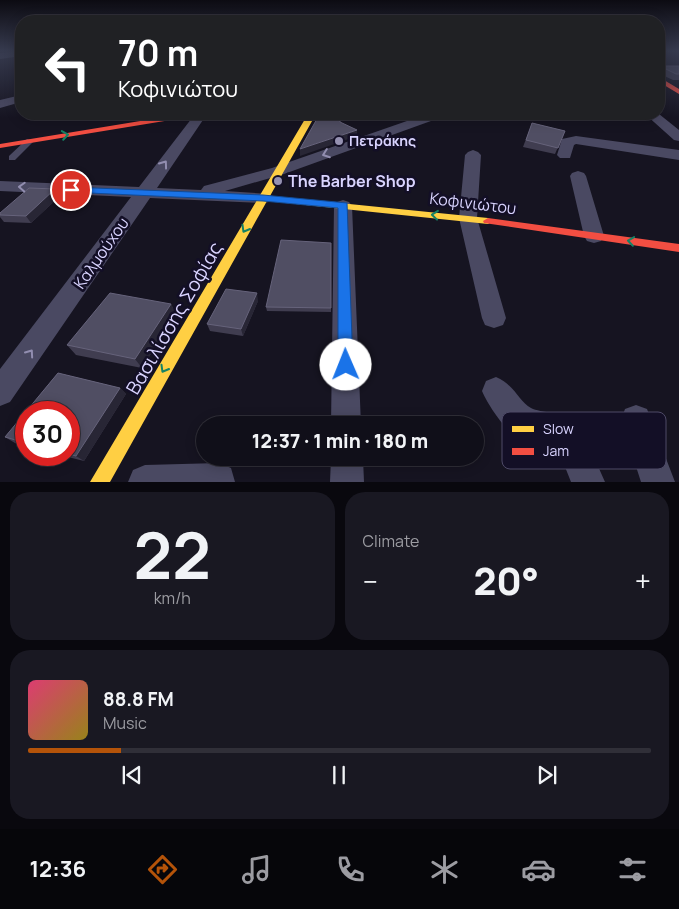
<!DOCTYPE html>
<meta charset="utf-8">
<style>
:root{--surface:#100f19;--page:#191822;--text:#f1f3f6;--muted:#9c9ca2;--line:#302f38;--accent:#b45309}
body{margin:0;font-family:Manrope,sans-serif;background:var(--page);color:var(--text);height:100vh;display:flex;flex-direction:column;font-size:19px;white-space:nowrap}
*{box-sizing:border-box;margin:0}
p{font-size:16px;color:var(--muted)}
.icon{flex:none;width:28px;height:28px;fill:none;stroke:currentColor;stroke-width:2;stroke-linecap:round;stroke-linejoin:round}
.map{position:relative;height:482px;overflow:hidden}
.panel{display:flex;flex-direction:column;gap:10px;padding:10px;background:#09080e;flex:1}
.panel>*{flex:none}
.top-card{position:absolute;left:15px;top:15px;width:650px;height:105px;border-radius:20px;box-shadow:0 2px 12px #0003,0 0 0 1px var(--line);background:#202124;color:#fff;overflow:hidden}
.speed{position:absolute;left:15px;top:401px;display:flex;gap:10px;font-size:25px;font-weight:700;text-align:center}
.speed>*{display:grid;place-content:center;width:65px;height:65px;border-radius:50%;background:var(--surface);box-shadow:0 2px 12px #0003,0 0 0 1px var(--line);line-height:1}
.speed .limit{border:8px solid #d22;background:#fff;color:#111}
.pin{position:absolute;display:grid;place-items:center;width:42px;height:42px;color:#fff;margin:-21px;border:2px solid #fff;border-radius:50%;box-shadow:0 1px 5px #0007}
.me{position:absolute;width:55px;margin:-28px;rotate:359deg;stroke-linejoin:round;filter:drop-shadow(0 0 4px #0008)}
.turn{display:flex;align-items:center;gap:18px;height:105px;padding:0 20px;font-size:22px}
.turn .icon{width:65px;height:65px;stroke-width:2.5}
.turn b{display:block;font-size:35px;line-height:42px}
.big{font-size:38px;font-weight:800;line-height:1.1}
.panel .widget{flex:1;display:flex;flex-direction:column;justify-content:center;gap:8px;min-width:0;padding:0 18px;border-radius:20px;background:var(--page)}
.panel .dial{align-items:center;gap:0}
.dial b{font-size:65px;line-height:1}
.song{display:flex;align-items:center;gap:15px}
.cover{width:60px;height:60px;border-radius:8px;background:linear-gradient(135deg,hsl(340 70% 55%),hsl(50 70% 35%))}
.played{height:5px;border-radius:2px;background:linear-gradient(90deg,var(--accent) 15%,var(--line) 15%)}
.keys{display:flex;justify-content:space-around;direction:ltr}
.heat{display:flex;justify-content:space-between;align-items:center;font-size:28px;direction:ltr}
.panel .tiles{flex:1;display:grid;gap:10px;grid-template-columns:1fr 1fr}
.widget:last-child{grid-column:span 2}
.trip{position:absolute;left:196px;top:416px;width:288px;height:50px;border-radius:25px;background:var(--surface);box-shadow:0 2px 12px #0003,0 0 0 1px var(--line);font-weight:800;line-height:50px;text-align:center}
.tab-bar{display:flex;height:80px;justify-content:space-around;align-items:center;background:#06060a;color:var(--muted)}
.tab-bar .icon{width:35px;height:35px}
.tab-bar .on{color:var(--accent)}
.tab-bar b{font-size:22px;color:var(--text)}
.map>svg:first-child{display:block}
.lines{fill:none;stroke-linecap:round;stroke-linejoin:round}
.lane{fill:#4a4962;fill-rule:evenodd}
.street{fill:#4a4962;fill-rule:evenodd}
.slow{fill:#ffcf43;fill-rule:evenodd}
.jam{fill:#f24e42;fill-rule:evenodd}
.wall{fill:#403d50}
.shaded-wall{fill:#282635}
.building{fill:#504e63;stroke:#66637b}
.oneway{stroke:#158265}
.oneway2{stroke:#928eb0}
.route{fill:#1a73e8;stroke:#114b97}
.poi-dot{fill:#9591b1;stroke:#130f26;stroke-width:2}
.labels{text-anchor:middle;stroke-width:5;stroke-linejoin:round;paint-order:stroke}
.far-poi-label{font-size:14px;font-weight:bold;fill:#d9d4ff;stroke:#130f26;text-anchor:start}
.poi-label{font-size:16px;font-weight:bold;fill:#d9d4ff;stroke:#130f26;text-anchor:start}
.street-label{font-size:16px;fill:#d9d4ff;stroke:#130f26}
.near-street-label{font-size:19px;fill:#d9d4ff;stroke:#130f26}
.key{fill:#130f26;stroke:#4e4a67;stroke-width:1}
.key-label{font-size:14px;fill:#d9d4ff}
</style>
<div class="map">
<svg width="679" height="482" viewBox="0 0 679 482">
<rect width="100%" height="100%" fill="#161421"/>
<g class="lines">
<path class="lane" d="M27,139L34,141L15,160H9V156Z"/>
<path class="street" d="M21,51V56L0,59V53Z
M21,95V102L0,108V100Z
M195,114H207L157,188L201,190L204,186L272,168L427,114H444L442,117L284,174L225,191L269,194L272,198L269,202L263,203L150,198L10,402L0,406V369L131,197L0,191V181L139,187Z
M511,114H529V115L523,119L513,117Z
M645,114H659L679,130V141L674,140Z
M576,136L679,150V160L576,144L574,145L570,158H560L557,155L562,139Z
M473,150L478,152L481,155L477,218L506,318L503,325L494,328L485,325L482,318L459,218L465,155L468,152Z
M578,171L584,173L586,176L604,236L601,241L594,243L587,241L584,236L570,176L572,173Z
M343,200L349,202L352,206L361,425H331L334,206L337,202Z
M496,377C515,385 519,402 531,408C541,413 563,413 577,419L605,482H571L556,444C543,441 521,441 511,432C501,424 487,403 482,391L486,381Z
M636,405L647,409L675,482H641L621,420L625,409Z
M331,458H363L364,482H330Z
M219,463L231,468L235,482H128L133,470L145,465Z"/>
<path class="slow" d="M308,114H316L270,196L488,218L493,221L488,224L267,201L110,482H90Z"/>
<path class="jam" d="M659,77L679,89V94L659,82Z
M183,114H199L195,116L0,148V144Z
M488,218L679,244V252L484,223L483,221Z"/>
</g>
<path class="wall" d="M659,54L665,57L662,62L661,63L662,66H679V80H673L660,74L659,76Z
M532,123L565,131L555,154L523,147Z
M55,189L60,196L31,223L4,222L0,217V213Z
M331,243V312L267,311L266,307Z
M258,301L243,336L210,331L207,324Z
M171,304L176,314L142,368L76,355L67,345Z
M58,373L120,388L126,394L84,461L60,455H69V412H26V446L15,443L5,437Z"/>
<path class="shaded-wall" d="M665,57L662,62L659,63L660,58Z
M357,130V136L300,156V149Z
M55,189L60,196L31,223L26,216Z
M257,293L258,301L243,336L241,329Z
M171,304L176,314L142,368L135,359Z
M120,388L126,394L84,461L76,456Z"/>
<path class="building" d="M659,54L665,57L660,58L662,66H679V74H676L662,67L660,73H659Z
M339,115L340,122L357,130L300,149L318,117Z
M532,123L565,131L558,148L526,140Z
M29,188L55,189L26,216L0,215V213Z
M281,240L331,243V308L266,307Z
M226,289L257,293L241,329L207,324Z
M110,293L171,304L135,359L67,345Z
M58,373L120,388L76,456L69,454V412H26V443L5,437Z"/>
<defs><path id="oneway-chevron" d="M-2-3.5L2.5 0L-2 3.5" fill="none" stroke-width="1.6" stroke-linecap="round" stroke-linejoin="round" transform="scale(1.25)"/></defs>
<g class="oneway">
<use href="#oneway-chevron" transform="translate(65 135) rotate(-9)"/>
<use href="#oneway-chevron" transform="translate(435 215) rotate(-174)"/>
<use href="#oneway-chevron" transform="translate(245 229) rotate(120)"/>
<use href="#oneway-chevron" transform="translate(631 241) rotate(-172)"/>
<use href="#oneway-chevron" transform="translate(164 369) rotate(120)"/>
</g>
<g class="oneway2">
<use href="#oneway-chevron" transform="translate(326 154) rotate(160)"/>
<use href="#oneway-chevron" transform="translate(164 164) rotate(-54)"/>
<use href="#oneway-chevron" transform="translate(22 187) rotate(-177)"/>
<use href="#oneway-chevron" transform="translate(30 353) rotate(-55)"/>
</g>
<linearGradient id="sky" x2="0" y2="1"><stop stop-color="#0c0b12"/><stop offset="0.43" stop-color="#363a4e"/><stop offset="1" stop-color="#363a4e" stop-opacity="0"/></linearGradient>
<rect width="679" height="118" fill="url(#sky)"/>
<path class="route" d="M71,187L263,195L347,203L353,365L351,370L346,372L340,370L338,365V208L263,201L68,192V188Z"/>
<g class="poi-dot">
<circle cx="339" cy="141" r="5"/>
<circle cx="278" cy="181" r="5"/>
</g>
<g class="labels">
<g class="far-poi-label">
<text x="349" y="146">Πετράκης</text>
</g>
<g class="poi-label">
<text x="288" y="187">The Barber Shop</text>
</g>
<g class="street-label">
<text transform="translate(473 203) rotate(7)" y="6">Κοφινιώτου</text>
<text transform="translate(101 253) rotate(-55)" y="6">Καλμούχου</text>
</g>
<g class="near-street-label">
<text transform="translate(174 318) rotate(-60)" y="7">Βασιλίσσης Σοφίας</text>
</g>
</g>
<rect x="502" y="412" width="164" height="57" rx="8" class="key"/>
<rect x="512" y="426" width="22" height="6" fill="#ffcf43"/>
<rect x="512" y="448" width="22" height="7" fill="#f24e42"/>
<g class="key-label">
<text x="543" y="434">Slow</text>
<text x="543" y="456">Jam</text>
</g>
</svg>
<div class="speed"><div class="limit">30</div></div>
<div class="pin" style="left:71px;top:190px;background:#d93025"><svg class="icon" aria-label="arrive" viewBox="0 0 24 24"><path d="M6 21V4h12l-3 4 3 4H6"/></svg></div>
<svg class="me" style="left:346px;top:365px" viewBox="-20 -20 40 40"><circle r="19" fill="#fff"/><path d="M0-13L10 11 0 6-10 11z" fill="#1a73e8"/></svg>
<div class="trip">12:37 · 1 min · 180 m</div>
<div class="top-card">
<div class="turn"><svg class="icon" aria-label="left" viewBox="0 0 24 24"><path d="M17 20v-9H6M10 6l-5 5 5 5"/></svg><div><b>70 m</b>Κοφινιώτου</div></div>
</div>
</div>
<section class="panel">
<div class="tiles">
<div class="widget dial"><b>22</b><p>km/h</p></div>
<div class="widget"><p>Climate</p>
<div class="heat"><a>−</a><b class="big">20°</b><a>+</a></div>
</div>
<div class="widget">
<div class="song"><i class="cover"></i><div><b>88.8 FM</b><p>Music</p></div></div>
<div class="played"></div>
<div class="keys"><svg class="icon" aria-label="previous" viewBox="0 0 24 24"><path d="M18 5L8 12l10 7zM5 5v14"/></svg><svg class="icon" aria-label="pause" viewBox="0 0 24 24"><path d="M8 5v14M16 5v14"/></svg><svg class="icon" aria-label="next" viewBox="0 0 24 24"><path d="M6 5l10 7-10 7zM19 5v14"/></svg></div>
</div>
</div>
</section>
<nav class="tab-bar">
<b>12:36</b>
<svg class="icon on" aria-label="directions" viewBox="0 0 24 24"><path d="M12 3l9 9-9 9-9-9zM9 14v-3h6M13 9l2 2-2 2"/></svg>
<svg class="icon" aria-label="music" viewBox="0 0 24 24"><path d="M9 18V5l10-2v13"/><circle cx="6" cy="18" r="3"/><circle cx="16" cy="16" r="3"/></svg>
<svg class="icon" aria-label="phone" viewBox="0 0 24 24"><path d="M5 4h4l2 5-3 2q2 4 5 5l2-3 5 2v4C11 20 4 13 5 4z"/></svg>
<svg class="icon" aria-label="climate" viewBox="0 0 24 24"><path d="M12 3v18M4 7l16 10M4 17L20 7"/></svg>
<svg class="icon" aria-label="car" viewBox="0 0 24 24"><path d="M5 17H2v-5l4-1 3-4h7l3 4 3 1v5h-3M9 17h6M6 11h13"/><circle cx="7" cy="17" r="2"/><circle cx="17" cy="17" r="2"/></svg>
<svg class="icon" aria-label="filters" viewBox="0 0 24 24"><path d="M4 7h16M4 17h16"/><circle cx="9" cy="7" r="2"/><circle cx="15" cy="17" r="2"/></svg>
</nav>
